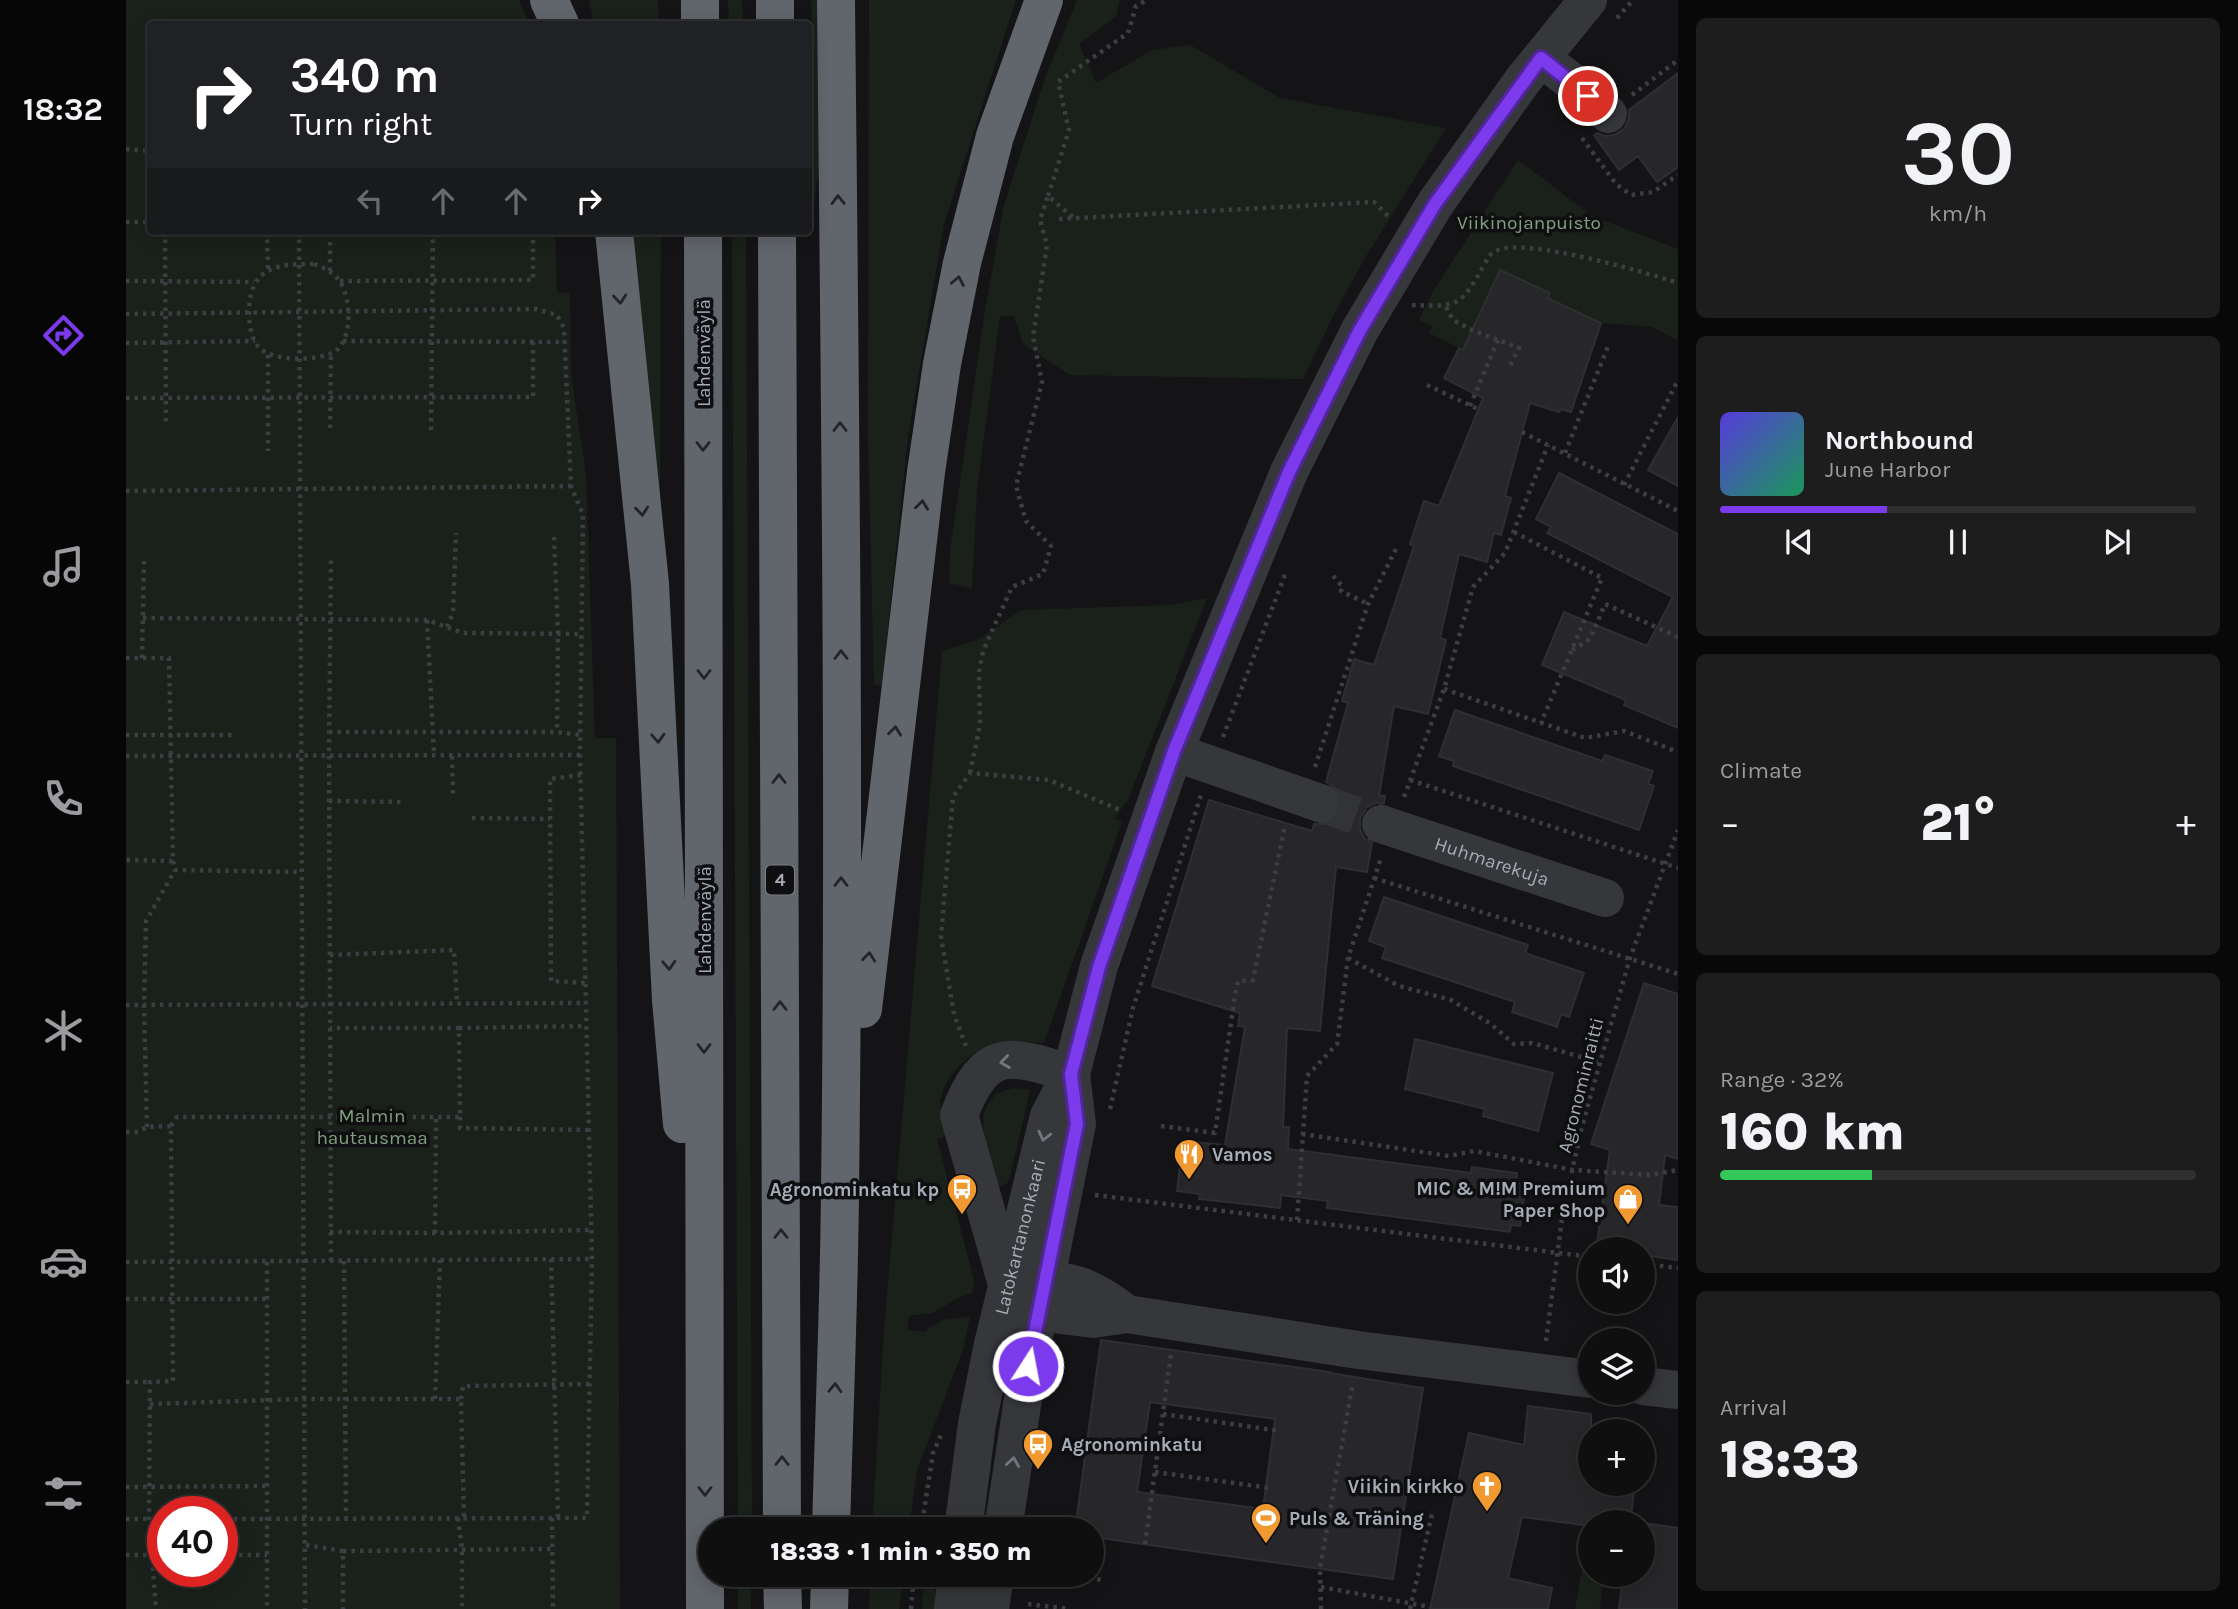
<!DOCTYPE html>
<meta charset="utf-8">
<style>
:root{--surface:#0f0f10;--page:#1d1d1e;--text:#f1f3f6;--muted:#9b9c9f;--line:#2f2f30;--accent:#7c3aed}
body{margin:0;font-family:Karla,sans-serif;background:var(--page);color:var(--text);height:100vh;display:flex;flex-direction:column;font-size:26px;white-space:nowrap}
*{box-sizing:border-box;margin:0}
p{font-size:23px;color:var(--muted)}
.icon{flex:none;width:38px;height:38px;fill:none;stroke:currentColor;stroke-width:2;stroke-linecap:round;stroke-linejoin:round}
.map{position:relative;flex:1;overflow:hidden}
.panel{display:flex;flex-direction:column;gap:18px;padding:18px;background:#080809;width:560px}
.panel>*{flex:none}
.guide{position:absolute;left:21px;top:21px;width:665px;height:214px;border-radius:7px;box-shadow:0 4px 18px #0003,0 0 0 2px var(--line);background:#202124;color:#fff;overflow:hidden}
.buttons{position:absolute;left:1452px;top:1237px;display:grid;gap:14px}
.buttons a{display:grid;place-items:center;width:77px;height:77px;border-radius:50%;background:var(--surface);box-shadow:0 4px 18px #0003,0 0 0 2px var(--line);font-size:35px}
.speed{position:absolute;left:21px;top:1496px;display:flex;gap:14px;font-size:35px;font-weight:700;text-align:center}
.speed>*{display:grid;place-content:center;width:91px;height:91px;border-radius:50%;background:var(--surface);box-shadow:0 4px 18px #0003,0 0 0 2px var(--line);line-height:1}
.speed .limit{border:10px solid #d22;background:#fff;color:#111}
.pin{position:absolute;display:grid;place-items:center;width:60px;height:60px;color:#fff;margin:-30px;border:4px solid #fff;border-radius:50%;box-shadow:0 2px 7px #0007}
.me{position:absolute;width:77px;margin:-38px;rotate:11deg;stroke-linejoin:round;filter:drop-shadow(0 0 5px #0008)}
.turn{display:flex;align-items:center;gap:24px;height:147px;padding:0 28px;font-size:32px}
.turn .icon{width:91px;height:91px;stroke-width:2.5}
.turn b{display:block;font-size:49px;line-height:60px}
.lanes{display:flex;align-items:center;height:66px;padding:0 28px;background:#0003;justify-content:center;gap:35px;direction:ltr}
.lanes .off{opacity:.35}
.big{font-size:52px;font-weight:800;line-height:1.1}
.panel .widget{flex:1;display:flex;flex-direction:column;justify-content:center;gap:10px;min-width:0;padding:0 24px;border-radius:10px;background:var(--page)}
.panel .dial{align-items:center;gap:0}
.dial b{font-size:91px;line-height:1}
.song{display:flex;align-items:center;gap:21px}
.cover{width:84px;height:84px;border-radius:10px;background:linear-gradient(135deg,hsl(250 70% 55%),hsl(150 70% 35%))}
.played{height:7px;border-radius:4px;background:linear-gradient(90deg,var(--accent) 35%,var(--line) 35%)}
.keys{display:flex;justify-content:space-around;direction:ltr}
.heat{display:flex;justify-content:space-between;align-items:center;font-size:38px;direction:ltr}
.charge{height:10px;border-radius:5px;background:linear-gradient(90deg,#34c759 32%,var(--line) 0)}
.trip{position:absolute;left:572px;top:1517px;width:406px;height:70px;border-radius:35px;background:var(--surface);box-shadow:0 4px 18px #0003,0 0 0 2px var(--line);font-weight:800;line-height:70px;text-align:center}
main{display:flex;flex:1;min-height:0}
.tab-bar{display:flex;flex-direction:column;width:126px;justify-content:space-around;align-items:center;background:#060606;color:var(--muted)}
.tab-bar .icon{width:49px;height:49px}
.tab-bar .active{color:var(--accent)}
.tab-bar b{font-size:32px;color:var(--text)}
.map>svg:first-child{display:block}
.green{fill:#1a211a;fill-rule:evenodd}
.building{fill:#27272a;stroke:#2e2f32;stroke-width:2;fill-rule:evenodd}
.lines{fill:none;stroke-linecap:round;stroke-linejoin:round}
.minor-tunnel{stroke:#313336;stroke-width:38;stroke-dasharray:38 19;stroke-linecap:butt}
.path{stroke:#3b3e42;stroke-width:4.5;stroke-dasharray:3.5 5;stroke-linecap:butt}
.minor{stroke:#35373b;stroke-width:38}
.highway{stroke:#61656c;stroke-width:38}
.oneway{stroke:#242428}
.oneway2{stroke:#73787f}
.route-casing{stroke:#51269a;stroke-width:18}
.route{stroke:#7c3aed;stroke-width:12}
.labels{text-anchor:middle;stroke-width:7;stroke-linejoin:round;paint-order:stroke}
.shield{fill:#0f0f11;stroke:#797e84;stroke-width:2}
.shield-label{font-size:18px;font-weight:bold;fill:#a6adb6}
.park-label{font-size:19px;fill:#7fa17d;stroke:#0f0f11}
.street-label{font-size:19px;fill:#a6adb6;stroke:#0f0f11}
.poi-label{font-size:19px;font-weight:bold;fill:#a6adb6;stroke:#0f0f11;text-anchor:start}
</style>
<main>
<nav class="tab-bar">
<b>18:32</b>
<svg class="icon active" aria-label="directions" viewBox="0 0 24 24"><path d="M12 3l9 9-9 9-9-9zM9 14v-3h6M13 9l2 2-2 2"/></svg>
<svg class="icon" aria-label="music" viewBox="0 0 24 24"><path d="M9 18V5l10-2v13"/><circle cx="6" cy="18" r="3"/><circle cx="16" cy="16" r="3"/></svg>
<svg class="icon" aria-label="phone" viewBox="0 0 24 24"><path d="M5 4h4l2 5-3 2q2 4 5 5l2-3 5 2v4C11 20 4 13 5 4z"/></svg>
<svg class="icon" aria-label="climate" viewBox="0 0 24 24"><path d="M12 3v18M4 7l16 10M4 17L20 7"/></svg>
<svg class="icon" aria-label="car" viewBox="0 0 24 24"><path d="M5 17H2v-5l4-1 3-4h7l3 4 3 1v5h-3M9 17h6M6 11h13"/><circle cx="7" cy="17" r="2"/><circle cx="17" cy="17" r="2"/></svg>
<svg class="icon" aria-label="filters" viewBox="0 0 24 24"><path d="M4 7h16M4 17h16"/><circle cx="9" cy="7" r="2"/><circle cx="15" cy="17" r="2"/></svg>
</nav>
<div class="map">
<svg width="1552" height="1609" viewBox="0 0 1552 1609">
<rect width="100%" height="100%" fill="#141416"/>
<path class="green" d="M0,0H393L403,24H24V231H429L431,292L444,293L445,375L460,474L469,738H490L494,1609H0ZM37,1512H96V1572H37Z
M463,0H532L533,24H468Z
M602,0H616L617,24H603Z
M685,0H700L703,100L688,203Z
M743,0H890L818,224L782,437L756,685H748L742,437Z
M951,0H994L990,17L953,44L970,83L1026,50L1064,45L1154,98L1320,128L1239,258L1208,314L1177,379L944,375L897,344L888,316H874L851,490L846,588L823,583L824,551L859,310L878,205L919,78Z
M1392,160L1466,216L1552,249V340L1526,327L1475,323L1421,298L1424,293L1374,270L1337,350L1303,333L1306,326L1293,320L1306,293Z
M502,231H535L534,505Z
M606,231H620L626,1530L612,1529Z
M1081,598L1002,800L988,819L996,822L918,1043C882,1039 857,1041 831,1068C823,1077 815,1090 814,1103C814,1113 818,1126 820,1136L811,1139L848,1280L846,1293L834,1297L806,1313L783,1316L781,1330L798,1332L816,1320L844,1317L837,1350L791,1470L783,1529L746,1530L758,1331L816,651L852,640L895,610L1044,605Z
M887,1088L904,1090L885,1173L882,1182L877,1186H871C864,1161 844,1113 871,1094C875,1091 882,1090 887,1088Z
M1462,1537H1465V1575H1477L1474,1609H1449Z
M612,1575H625V1609H612Z
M744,1575H777L773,1609H743Z
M798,1575H808L810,1609H796Z"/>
<path class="building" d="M1552,73V167L1531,182L1512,156L1493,170L1468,135L1472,133L1478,136L1488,135L1498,129L1503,119V110Z
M1374,270L1424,293L1421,298L1475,323L1445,412L1435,409L1433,412L1404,403L1379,496L1385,498L1375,535L1368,533L1361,562L1333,554L1314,638L1320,640L1302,714L1268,706L1253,796H1259L1258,803H1250L1241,807L1234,818V829L1238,838L1246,843L1241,872L1210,867L1194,1031L1161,1028L1157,1127H1163L1162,1149L1345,1173L1346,1167L1391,1173L1390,1183L1400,1184L1394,1226L1385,1225L1384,1232L1201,1208L1202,1201L1155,1195L1154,1208L1073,1199L1074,1194L1051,1191L1057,1141L1099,1145L1119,1027L1112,1026L1114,1013L1026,986L1083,800L1186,831L1188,824H1199L1208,820L1214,811L1216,800L1211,789L1200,782L1222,703L1216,701L1228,659L1248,665L1288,546L1284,544L1298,501L1313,506L1357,398L1318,378L1333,348L1337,350Z
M1552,417V486L1522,470Z
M1433,473L1552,534V728L1498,705L1500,700L1416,665L1438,612L1521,646L1547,597L1421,533L1425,527L1410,519Z
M1329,710L1476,761L1479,755L1527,771L1522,784L1528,786L1513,830L1327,766L1328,761L1313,756Z
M1258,897L1402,945L1399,953L1458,973L1443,1017L1435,1014L1431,1027L1386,1012L1389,1002L1256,958L1260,947L1243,941Z
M1518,983L1552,994V1159L1539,1155L1533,1205L1552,1207V1260L1517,1255V1250H1470L1484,1150L1465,1144Z
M1289,1039L1427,1073L1412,1131L1357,1116L1359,1109L1279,1089Z
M975,1340L1204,1372V1373L1297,1388L1267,1579L966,1537V1530H949ZM1024,1402L1149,1419L1137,1509L1011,1492Z
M1402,1406L1465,1414V1484H1509L1504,1522H1465V1526L1396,1517L1382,1578L1426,1588L1422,1609H1304L1343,1433L1398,1445Z
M1517,1523L1552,1528V1609H1493L1497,1575H1517Z"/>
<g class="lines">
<path class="minor-tunnel" d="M1194,803L1255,824"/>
<path class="path" d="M1491,18L1507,0
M1506,95L1552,60
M1456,138L1490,184L1505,195L1527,192L1552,175
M0,149L24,151
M922,196L943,130L932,82L1002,33L1010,6L1021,0
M933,219L1248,202L1264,218
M0,222H24
M39,231L40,426
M141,231L142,271
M173,231L179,1609
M188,264C198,268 208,272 214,282C225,298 226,335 212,349C198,362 143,363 131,345C124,335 123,321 123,309C125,266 152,264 188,264Z
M204,271V231
M0,281L128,282
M214,281L407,280V231
M1286,305C1333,307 1335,306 1358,265C1362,258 1364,253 1372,250C1401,238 1519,272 1552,283
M1320,307L1327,320L1346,330L1393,348L1383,368
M0,314L410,309L431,315L438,328L445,486L457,515L454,755L466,1259L461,1518L96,1519
M217,341L439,342
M0,343L129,341
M142,355V451
M1301,385L1352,409
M0,398L407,397V342
M1344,406L1372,340
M204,428L205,353
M305,430L307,231
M1396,432L1552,511
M1439,453L1483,344
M1498,485L1552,380
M0,491L445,486
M1388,532L1476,578L1415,723
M428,537L432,634L431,732
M1207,576L1217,587L1215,591L1242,604
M17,618L301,620L337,633L456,634
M301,620L308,755
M321,627L327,613L330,533
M1446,650L1464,639L1479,604L1552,637
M0,658H43L47,861L0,860
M16,658L18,560
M1318,689L1459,738L1498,731L1552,752
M203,732H431L454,735
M0,735H109
M1097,737L1160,572
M0,756L454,755
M326,756L327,794
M1189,767L1242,604L1272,545
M844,773L854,725L853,672L857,651L886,587L917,574L925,546L900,521L890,486L916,382L907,337L921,245L914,220L922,196L948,218
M455,775L424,779L425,981L459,983
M1284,780L1552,868
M1278,797L1318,689L1347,587L1379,553L1422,445
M203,801L278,802
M346,818L424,819
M47,861L49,870L176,872
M1248,878L1552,974
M204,955L328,950L331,1003
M1222,958L1273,986L1325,1000L1365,1024L1388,1044L1406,1043L1473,1062
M0,1005L460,1003
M333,1028L460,1026
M840,1046L828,1015L815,936L827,797L844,773L923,780L994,810
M984,1109L1007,1008L1075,795
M334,1117V1128L463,1130
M45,1126L51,1117H334L333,1028H204
M1035,1126L1089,1133L1109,995L1112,981L1127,980L1159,825
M21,1127L18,1005L20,921L49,870
M0,1132H12L21,1127L45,1126L47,1381L24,1382L23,1519L30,1609
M1176,1134L1323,1156L1348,1151L1447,1170L1524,1175L1552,1170
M969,1195L1465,1257
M1171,1220L1181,1076L1211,1044L1222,958L1255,858
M204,1232L309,1233L465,1230
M309,1233L310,1117
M425,1259L432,1518
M205,1261L203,756L205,556
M218,1261L220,1518
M0,1262L466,1259
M141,1262V1609
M1517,1264L1552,1268
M0,1299H141
M1420,1341L1437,1211L1456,1126L1504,958L1552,830
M0,1382H24
M309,1399L314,1260
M335,1399L337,1386L464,1384
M24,1404L179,1399H335L338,1518
M1037,1414L1154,1431
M1029,1472L1144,1488
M0,1487L142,1486
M332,1518L336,1550V1609
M426,1518L427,1609
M0,1519H37
M795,1530L807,1453L815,1435
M1019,1544L1045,1354
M180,1545L217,1551V1609
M217,1551L427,1549
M0,1555H37
M96,1555H141
M946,1575L976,1580
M1195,1587L1304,1607
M902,1604L944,1609
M785,1609L788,1575
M1195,1609L1194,1568L1227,1382
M1284,1609L1306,1514"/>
<g class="minor">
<path d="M1415,58L1441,78L1482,114"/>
<path d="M1048,752L1194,803"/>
<path id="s1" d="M1255,824L1479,898"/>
<path d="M880,1281L833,1115C859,1047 882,1053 945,1074"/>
<path d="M894,1284C940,1275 965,1286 1001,1314"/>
<path d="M881,1287L912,1312L967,1319L1001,1314L1232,1350L1465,1379"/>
<path d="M1517,1386L1552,1390"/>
<path id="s2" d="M837,1530L851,1424L867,1344L923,1116L945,1074L973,966L1048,752L1163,472L1234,330L1309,204L1397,80L1462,0"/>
<path d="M877,1530L902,1366L951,1124L945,1074"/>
<path d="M827,1609L831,1575"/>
<path d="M864,1609L869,1575"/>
</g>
<path class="highway" d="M423,0L434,24
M574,0V24
M649,0V24
M488,231L524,584L545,1000L556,1124
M577,231L579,1609
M651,231L656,1530
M737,1009L800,472L816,364L836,263L869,136L918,0
M705,1530C708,1417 713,1304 714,1191C719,794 714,397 710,0
M656,1575L657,1609
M703,1609L704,1575"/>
</g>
<defs><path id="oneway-chevron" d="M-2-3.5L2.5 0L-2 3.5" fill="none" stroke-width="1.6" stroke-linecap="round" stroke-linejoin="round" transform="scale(1.75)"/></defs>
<g class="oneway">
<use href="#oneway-chevron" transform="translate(712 200) rotate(-91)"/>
<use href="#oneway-chevron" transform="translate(832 281) rotate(-79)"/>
<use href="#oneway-chevron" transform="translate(494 299) rotate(85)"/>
<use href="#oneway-chevron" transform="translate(714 427) rotate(-90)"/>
<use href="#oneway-chevron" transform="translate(577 446) rotate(90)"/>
<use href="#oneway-chevron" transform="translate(796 505) rotate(-83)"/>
<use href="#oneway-chevron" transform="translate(516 511) rotate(84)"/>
<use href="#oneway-chevron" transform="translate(715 655) rotate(-90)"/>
<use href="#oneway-chevron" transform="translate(578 674) rotate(90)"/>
<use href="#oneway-chevron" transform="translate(769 731) rotate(-83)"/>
<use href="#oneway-chevron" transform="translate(532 738) rotate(87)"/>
<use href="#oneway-chevron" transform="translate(653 779) rotate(-90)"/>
<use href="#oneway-chevron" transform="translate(715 882) rotate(-90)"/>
<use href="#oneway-chevron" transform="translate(743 957) rotate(-84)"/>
<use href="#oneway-chevron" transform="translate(543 965) rotate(87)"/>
<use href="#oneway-chevron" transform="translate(654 1006) rotate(-90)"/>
<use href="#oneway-chevron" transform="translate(578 1048) rotate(90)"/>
<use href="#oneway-chevron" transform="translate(655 1234) rotate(-90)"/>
<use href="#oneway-chevron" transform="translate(709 1388) rotate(-88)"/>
<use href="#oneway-chevron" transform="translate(656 1461) rotate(-90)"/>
<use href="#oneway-chevron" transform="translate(579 1491) rotate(90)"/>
</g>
<g class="oneway2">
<use href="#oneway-chevron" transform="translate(879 1062) rotate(172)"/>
<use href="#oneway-chevron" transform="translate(918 1136) rotate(104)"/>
<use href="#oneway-chevron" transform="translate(887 1462) rotate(-81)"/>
</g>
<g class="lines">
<g class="route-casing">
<path id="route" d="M902,1366L951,1124L945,1074L973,967L1048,751L1163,472L1234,330L1309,204L1415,58L1462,96"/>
</g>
<use href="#route" class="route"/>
</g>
<defs>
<g id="restaurant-pin" transform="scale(1.575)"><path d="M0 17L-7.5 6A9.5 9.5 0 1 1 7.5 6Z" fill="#f19931" stroke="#0f0f11"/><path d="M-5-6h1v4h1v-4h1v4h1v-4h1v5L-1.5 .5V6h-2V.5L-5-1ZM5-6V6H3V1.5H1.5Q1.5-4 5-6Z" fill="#fff"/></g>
<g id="bus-pin" transform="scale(1.575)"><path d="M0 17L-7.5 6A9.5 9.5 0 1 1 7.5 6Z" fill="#f19931" stroke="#0f0f11"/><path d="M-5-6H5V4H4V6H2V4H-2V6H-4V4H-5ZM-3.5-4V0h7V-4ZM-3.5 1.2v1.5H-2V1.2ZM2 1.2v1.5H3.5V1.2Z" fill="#fff"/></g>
<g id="shop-pin" transform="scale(1.575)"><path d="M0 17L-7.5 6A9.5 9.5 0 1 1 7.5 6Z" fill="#f19931" stroke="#0f0f11"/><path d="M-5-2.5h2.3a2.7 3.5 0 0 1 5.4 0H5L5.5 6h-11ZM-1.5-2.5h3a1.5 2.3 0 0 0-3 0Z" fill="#fff"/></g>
<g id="church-pin" transform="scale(1.575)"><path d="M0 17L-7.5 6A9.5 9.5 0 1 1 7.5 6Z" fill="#f19931" stroke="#0f0f11"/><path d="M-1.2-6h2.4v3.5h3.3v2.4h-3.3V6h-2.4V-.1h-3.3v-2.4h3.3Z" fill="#fff"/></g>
<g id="stadium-pin" transform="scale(1.575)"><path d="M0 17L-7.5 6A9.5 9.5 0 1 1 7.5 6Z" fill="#f19931" stroke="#0f0f11"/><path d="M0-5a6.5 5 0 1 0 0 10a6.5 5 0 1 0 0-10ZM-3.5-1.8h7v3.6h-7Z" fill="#fff"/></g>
</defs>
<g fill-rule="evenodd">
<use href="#restaurant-pin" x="1063" y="1154"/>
<use href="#bus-pin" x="836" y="1189"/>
<use href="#shop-pin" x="1502" y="1199"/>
<use href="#bus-pin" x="912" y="1444"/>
<use href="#church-pin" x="1361" y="1486"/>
<use href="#stadium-pin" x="1140" y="1518"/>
</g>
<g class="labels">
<rect class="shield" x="640" y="865.5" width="28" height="29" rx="5"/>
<g class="shield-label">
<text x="654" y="886">4</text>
</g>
<g class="park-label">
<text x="1403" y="229">Viikinojanpuisto</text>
<text x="246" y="1122">Malmin<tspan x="246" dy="22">hautausmaa</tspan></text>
</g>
<g class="street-label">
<text transform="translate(577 353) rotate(-90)" y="7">Lahdenväylä</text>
<text dy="7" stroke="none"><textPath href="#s1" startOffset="117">Huhmarekuja</textPath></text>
<text transform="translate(578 920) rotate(-90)" y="7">Lahdenväylä</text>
<text transform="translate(1454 1085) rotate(-76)" y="7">Agronominraitti</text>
<text dy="7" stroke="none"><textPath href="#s2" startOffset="299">Latokartanonkaari</textPath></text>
</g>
<g class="poi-label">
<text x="1086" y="1161">Vamos</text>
<text x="1479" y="1195" text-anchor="end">MIC &amp; M!M Premium<tspan x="1479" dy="22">Paper Shop</tspan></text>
<text x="813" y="1196" text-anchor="end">Agronominkatu kp</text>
<text x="935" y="1451">Agronominkatu</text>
<text x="1338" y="1493" text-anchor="end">Viikin kirkko</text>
<text x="1163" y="1525">Puls &amp; Träning</text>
</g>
</g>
</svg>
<div class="buttons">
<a><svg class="icon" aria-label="sound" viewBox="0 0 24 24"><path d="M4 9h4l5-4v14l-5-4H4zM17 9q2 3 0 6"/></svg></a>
<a><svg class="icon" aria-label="layers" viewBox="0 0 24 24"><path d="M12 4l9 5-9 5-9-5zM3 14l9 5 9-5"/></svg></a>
<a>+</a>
<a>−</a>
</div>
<div class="speed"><div class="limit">40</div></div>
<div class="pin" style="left:1462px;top:96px;background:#d93025"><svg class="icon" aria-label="arrive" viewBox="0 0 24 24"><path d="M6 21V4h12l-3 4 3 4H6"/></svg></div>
<svg class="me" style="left:902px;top:1366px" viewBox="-20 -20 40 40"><circle r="17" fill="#7c3aed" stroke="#fff" stroke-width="3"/><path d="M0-11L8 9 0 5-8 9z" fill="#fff"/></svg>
<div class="trip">18:33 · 1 min · 350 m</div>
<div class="guide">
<div class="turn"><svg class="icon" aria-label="right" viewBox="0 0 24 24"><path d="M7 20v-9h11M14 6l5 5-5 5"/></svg><div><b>340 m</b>Turn right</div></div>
<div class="lanes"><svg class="icon off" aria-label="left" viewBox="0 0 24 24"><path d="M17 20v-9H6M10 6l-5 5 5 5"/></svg><svg class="icon off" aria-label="ahead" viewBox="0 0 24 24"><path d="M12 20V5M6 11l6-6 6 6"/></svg><svg class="icon off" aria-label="ahead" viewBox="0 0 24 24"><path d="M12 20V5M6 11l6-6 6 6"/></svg><svg class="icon" aria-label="right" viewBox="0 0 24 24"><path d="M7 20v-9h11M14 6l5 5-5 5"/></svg></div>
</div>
</div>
<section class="panel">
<div class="widget dial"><b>30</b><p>km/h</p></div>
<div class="widget">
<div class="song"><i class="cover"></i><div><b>Northbound</b><p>June Harbor</p></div></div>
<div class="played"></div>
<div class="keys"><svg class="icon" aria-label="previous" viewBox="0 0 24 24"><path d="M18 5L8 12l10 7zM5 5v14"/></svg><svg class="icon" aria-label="pause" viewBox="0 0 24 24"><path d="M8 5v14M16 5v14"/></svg><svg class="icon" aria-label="next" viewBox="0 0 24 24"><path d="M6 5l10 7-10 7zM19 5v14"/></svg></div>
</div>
<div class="widget"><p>Climate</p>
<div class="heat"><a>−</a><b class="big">21°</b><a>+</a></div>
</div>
<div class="widget"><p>Range · 32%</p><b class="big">160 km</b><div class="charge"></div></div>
<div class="widget"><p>Arrival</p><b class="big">18:33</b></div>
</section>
</main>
